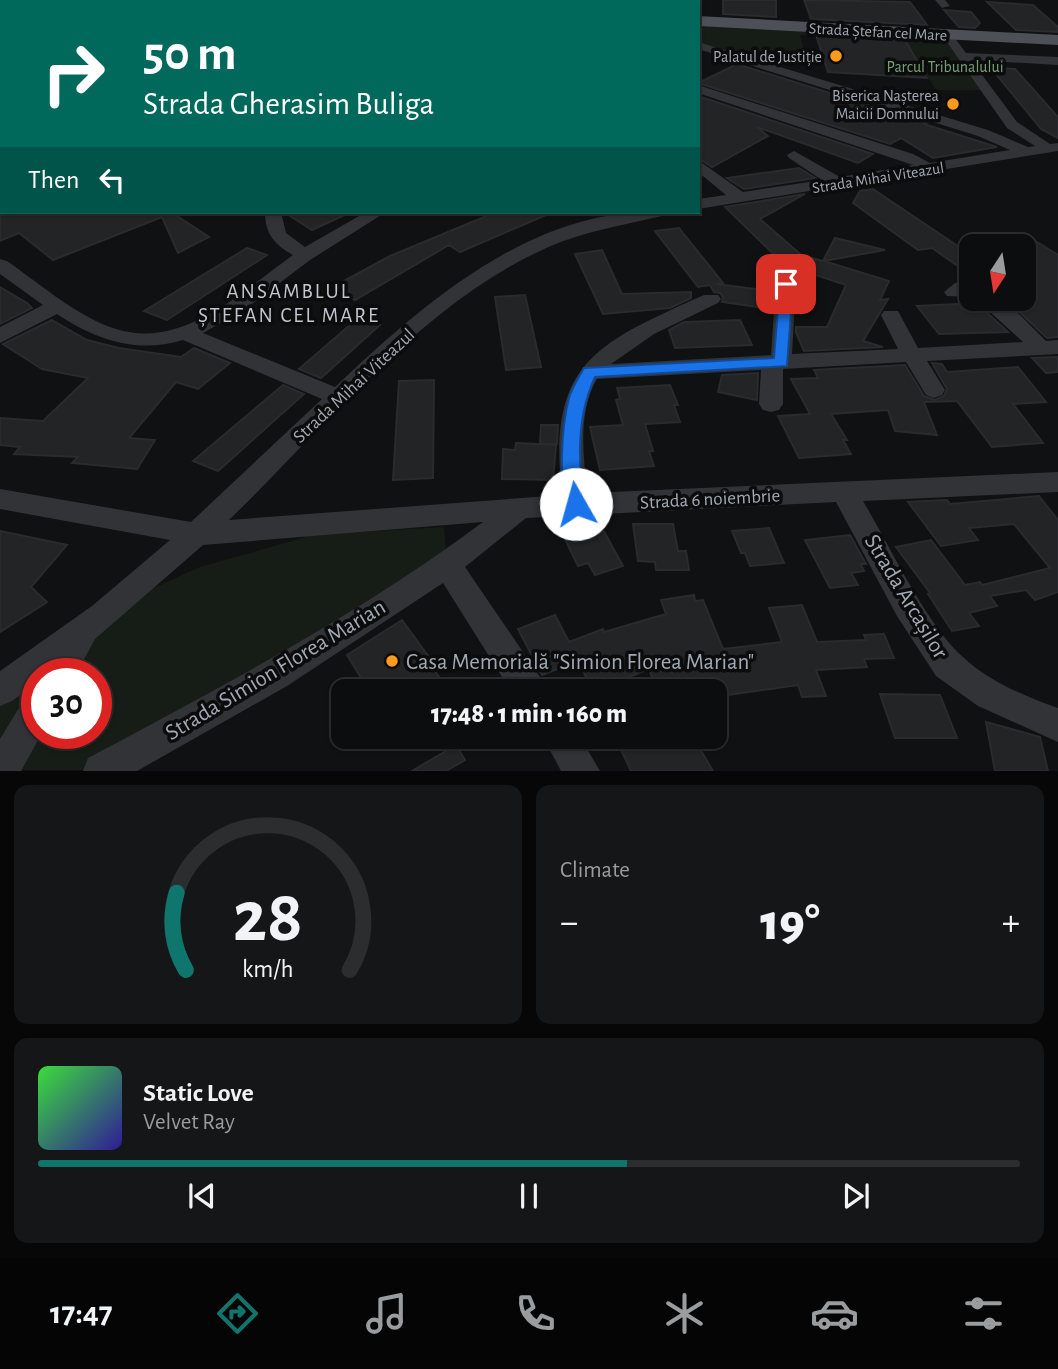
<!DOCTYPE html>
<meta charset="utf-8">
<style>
:root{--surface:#0c0d0e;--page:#151617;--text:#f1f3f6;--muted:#9a9c9e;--line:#2c2d2e;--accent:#0f766e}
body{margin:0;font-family:"Alegreya Sans",sans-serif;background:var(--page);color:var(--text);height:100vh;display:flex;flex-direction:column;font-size:26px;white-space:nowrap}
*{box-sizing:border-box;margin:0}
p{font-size:23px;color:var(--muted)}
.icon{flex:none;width:38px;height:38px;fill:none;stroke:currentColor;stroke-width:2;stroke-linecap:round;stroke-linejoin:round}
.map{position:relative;height:771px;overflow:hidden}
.drawer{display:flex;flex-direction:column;gap:14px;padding:14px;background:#070708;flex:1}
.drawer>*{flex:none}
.top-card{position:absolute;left:0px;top:0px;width:700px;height:214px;box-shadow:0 2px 5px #0004,0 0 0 2px var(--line);background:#00695c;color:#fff;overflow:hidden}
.needle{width:46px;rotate:192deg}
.buttons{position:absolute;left:959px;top:234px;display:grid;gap:14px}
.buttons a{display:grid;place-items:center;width:77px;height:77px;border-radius:14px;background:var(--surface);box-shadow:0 2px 5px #0004,0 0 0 2px var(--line);font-size:35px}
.speed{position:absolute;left:21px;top:658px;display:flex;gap:14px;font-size:35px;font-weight:700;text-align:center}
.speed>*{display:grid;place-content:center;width:91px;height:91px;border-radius:50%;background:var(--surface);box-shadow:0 2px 5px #0004,0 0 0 2px var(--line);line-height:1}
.speed .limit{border:10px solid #d22;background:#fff;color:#111}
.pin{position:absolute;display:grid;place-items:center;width:60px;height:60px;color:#fff;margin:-30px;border-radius:14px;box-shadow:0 4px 10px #0006}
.me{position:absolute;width:77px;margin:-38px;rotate:353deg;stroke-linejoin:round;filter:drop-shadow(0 0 5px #0008)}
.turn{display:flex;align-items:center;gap:24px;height:147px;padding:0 28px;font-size:32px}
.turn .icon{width:91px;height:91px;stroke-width:2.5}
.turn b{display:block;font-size:49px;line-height:60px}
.then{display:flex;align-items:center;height:66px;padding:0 28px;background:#0003;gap:14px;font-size:26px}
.big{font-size:52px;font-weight:800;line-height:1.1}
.drawer .tile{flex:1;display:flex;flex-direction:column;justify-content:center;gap:10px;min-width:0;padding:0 24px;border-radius:14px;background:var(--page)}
.drawer .dial{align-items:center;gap:0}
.dial svg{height:182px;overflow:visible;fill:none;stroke:var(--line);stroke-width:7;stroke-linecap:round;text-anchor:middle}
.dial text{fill:var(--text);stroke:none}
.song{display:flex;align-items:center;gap:21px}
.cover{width:84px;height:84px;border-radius:10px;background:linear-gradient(135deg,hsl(120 70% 55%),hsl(250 70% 35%))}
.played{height:7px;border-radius:4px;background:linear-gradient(90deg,var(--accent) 60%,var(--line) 60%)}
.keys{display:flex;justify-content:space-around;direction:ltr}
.heat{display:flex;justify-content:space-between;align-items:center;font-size:38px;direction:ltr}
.drawer .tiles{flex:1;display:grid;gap:14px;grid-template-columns:1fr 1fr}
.tile:last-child{grid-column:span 2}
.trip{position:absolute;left:331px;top:679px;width:396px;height:70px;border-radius:14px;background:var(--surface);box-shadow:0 2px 5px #0004,0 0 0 2px var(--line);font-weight:800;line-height:70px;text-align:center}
.tab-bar{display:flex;height:112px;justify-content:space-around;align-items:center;background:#050506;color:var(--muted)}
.tab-bar .icon{width:49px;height:49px}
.tab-bar .on{color:var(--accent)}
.tab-bar b{font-size:32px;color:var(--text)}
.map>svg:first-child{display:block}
.green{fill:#161d17;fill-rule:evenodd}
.building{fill:#232426;stroke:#2a2b2e;stroke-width:2}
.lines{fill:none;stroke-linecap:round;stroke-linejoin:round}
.street{fill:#313337;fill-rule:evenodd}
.secondary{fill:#3f4248;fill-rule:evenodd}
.primary{fill:#4d5057;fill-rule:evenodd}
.route{fill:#1a73e8;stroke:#114b97;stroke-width:2}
.poi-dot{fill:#ff9a1c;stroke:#0c0c0d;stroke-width:2.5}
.labels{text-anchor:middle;stroke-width:7;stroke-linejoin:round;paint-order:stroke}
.far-street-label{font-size:16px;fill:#a0a9b4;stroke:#0c0c0d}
.far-poi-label{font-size:16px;fill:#a0a9b4;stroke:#0c0c0d;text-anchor:end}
.far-park-label{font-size:16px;fill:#77a175;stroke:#0c0c0d}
.street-label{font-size:19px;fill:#a0a9b4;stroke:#0c0c0d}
.neighbourhood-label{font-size:21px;letter-spacing:2px;fill:#c2c7d0;stroke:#0c0c0d}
.near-street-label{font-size:23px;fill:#a0a9b4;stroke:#0c0c0d}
.near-poi-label{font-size:23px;fill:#a0a9b4;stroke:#0c0c0d;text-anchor:start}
</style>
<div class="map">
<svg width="1058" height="771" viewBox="0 0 1058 771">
<rect width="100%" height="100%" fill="#101112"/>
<path class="green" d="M698,24L824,31L826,36L800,35L806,58L792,57L775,61L776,68L698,45Z
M865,33L948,38L986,90H936L906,42L869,40Z
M444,527L447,565L101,770H0V690L116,605L200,567L313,535ZM37,674H96V733H37Z"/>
<path class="building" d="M723,0H776V17L723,14Z
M804,0L910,2L927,25L811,19Z
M987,2L1033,5L1058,27V32L1016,30Z
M944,10L971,12L980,23L975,28L959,27Z
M816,35L905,40L927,78L828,72Z
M737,64L926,123L924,124L997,147L933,158L901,138L890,144L698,83Z
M991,68L1015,69L1058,117V138L1041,129Z
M698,96L873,154L858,163L757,127L768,136L712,167L698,158Z
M799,168L815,178L744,189L727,178Z
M873,189L971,255V275L932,248L918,250L853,203L860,191Z
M805,194L760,219L807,260L808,257L823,261L835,238L885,250L824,261L889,281L880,300L888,299L863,341L883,347L804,351L796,333V327H827L846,285L804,271L806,265L788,268L725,207Z
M0,212H171L209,237L178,253L162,217L53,260L19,233L0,241Z
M284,212H351L312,230Z
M503,212H553L460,252L449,245L355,300L331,288L390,256L489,215Z
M679,228L723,283L716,284L772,291V309L722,302L723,297L720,293L714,292L710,285L698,287L655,231Z
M1024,234L1058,255V337L1047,338L1015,308L1031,307L1024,302Z
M247,248L267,255L167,320L144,311Z
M602,250L622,294L691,292V298L670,308L603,314L575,254Z
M0,287L27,303L32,308L0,324Z
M525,295L541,367L506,370L495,297Z
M958,304L963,310L983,309L1008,332L939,334L917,306Z
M358,318L380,325L321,378L299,369Z
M52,320L87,340L119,348L181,357L194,348L230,363L198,389L176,382L129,438L155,440L137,469L72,463L78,457L14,454L20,447L0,445V418L43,421L88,378L42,369L3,344Z
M740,320L752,345L675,348L669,330L684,322Z
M1058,357V372L1046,373L1032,358Z
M932,363L942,364L947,372L1018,367L1046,402L1013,404L1043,443L992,447L957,401L924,402L937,435L895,431L888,410L831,414L847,440H843L851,454L799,458L778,416L810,414L791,379L818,378L814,370L905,365L924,396L935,400L944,396L947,389Z
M758,373L757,400L718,392L722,375Z
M434,380L433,478L393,480L399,381Z
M283,385L304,394L218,471L193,461Z
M670,385L678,405H674L680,422L645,424L653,451H649L654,466L600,470L590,427L623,425L616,400L620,399L617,388Z
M541,425H558L557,444H540Z
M516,443L556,445L553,480L502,479L503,449L515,450Z
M1039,496L1058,520V592L1035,600L1026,590L990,596L997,606L969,613L979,626L952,631L928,594L930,593L896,547L931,540L965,585L980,582L982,585L1050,568L1014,524L969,528L978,540L941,546L908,502L947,500L950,504Z
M633,524H673L678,551H686L689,570H656L655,562L638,561Z
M601,526L623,566L595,575L588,563L578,566L564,537Z
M769,528L784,563L750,566L745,553H741L732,531Z
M0,531L67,545L31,587L47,602L0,632Z
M850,535L866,564H861L864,571L851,573L858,585L830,588L805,540Z
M694,595L695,601L703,600L723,649L782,642L769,608L802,605L817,642L866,640L864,635L884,634L894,658L864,659L867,667L816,670L826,696L802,697L798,685L714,697V691H657L649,669L593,691L578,661L542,675L518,629L555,615L569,642L603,629L604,632L666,614L661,600Z
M402,620L437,668L434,670L442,681L428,691H420L414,683L401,691H369L347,655Z
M880,694L940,695L957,738H895Z
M986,722L1040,737L1048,771H995Z
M615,737H693L713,771H631Z
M456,745L465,760L446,771H412Z"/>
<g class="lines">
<path class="street" d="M8,0H34L36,2H9Z
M46,0H61L44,2Z
M87,0H101L103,2H88Z
M116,0H131L114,2Z
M177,0H189L175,2Z
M400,0H410L398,2Z
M532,0H542L531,2Z
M935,0H945L950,6L942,8Z
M947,32L951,33L966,53L1058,57V65L971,60L1017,122L1050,144L1058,143V151L847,185L840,189L834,187L698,209V199L726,195L698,172V160L743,192L822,180L789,158L787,155L794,151L840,177L913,165L698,93V85L913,154L930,163L1010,150L978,136L698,49V42L988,130L1028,147L1035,146L1007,128L942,35Z
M0,125H2V133H0Z
M2,182V192L0,193V183Z
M265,212H281L286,233L305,247L366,212H386L310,260L245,309L203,333L335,387C424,303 534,206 664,212L662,216C620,226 579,232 540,251C420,306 322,430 229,520L562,495C547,363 595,344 704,295H718L721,299L718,303L654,334L611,364L771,355L776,284L786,278L796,284L792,354L898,349L881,315L884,311H898L918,348L1023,342L976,299H999L1020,315L1046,341L1058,340V354L927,361L945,390L942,395L934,398L926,395L906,362L783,369V404L779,410L771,412L763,410L759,404L761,370L597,379C578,410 583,454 587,489L588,493L1058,472V492L863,501C890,546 926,625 964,658C990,682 1025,696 1058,708V742L978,706L936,676L897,616L836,502L526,518L465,567L542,680L546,691H511L443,583L287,686L137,771H83L88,758C223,686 360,614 483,522L203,545L95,639L76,674H37V683L12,701L0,706V671L92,606L170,540L0,509V489L191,522L322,399L183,340C137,354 96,340 57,314L0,343V327L43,305L0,274V259L7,261C37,282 81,319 116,329C184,350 242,291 293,255C275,245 265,234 265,212Z
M962,281L971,284V297L947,296L944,292L955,283Z
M37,694V733H42L21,771H0V739L25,698Z
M543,737H580L600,771H561Z"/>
<path class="secondary" d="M0,34L2,35V44H0Z"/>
<path class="primary" d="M213,0H251L212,2Z
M298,0H345L346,2H299Z
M698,16L1058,35V45L698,26Z
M0,44H2L0,55Z"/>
</g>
<path class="route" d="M786,280L793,284L787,366L595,377C581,407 578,442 581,476C582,487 588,500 583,509L576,511L570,509C557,485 562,425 569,398C572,388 579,377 584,368L774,358L780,284Z"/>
<g class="poi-dot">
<circle cx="836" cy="56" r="7"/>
<circle cx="953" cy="104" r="7"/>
<circle cx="392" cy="661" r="7"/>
</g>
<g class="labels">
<g class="far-street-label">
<text transform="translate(878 31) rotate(3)" y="6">Strada Ștefan cel Mare</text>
<text transform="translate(878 177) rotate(-9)" y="6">Strada Mihai Viteazul</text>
</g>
<g class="far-poi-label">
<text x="822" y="62">Palatul de Justiție</text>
<text x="939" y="101">Biserica Nașterea<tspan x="939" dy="18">Maicii Domnului</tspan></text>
</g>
<g class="far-park-label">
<text x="945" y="72">Parcul Tribunalului</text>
</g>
<g class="street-label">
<text transform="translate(353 385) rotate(-43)" y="7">Strada Mihai Viteazul</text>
<text transform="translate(710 498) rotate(-3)" y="7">Strada 6 noiembrie</text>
</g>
<g class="neighbourhood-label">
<text x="289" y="298">ANSAMBLUL<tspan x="289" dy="24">ȘTEFAN CEL MARE</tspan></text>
</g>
<g class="near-street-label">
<text transform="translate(907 596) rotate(59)" y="8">Strada Arcașilor</text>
<text transform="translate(275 669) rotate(-31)" y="8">Strada Simion Florea Marian</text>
</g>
<g class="near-poi-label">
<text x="406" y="669">Casa Memorială "Simion Florea Marian"</text>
</g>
</g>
</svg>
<div class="buttons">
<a><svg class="needle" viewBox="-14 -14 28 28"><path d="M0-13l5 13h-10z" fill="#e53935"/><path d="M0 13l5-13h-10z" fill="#9a9c9e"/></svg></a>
</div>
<div class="speed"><div class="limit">30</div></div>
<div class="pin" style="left:786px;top:284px;background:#d93025"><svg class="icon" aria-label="arrive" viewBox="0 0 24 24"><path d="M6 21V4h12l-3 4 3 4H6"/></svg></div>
<svg class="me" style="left:576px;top:504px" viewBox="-20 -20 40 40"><circle r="19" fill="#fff"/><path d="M0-13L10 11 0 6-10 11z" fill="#1a73e8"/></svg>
<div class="trip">17:48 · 1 min · 160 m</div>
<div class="top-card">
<div class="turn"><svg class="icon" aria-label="right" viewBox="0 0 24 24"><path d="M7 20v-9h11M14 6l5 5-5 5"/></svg><div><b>50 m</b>Strada Gherasim Buliga</div></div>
<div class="then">Then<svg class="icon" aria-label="left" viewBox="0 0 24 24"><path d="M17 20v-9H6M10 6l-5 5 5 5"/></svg></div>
</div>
</div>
<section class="drawer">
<div class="tiles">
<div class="tile dial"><svg viewBox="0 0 100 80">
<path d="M14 69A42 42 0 1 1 86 69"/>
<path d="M14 69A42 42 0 0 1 10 35" stroke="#0f766e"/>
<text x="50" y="56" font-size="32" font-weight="700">28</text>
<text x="50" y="72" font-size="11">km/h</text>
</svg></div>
<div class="tile"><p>Climate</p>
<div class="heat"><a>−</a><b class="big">19°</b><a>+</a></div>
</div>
<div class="tile">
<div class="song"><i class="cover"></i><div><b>Static Love</b><p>Velvet Ray</p></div></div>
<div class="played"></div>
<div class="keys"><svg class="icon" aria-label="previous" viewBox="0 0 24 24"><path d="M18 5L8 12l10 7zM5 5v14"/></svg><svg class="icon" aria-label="pause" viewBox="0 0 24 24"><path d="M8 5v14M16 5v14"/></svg><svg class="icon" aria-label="next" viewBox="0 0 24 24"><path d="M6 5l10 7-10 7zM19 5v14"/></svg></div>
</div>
</div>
</section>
<nav class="tab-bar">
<b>17:47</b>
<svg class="icon on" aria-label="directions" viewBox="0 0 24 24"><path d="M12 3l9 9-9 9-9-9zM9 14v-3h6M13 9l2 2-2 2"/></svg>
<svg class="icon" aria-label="music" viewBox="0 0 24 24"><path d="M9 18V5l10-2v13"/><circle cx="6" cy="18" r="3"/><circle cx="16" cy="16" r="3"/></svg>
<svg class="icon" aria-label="phone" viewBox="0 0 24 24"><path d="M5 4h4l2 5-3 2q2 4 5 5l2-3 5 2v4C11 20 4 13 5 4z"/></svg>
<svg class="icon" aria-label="climate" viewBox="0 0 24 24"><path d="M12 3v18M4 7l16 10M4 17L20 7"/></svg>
<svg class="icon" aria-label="car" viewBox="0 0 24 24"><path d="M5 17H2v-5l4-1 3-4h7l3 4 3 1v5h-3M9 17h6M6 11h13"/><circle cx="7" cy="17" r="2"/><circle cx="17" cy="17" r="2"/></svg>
<svg class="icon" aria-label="filters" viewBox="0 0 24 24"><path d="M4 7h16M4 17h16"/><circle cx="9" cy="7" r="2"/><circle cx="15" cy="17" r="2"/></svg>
</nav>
